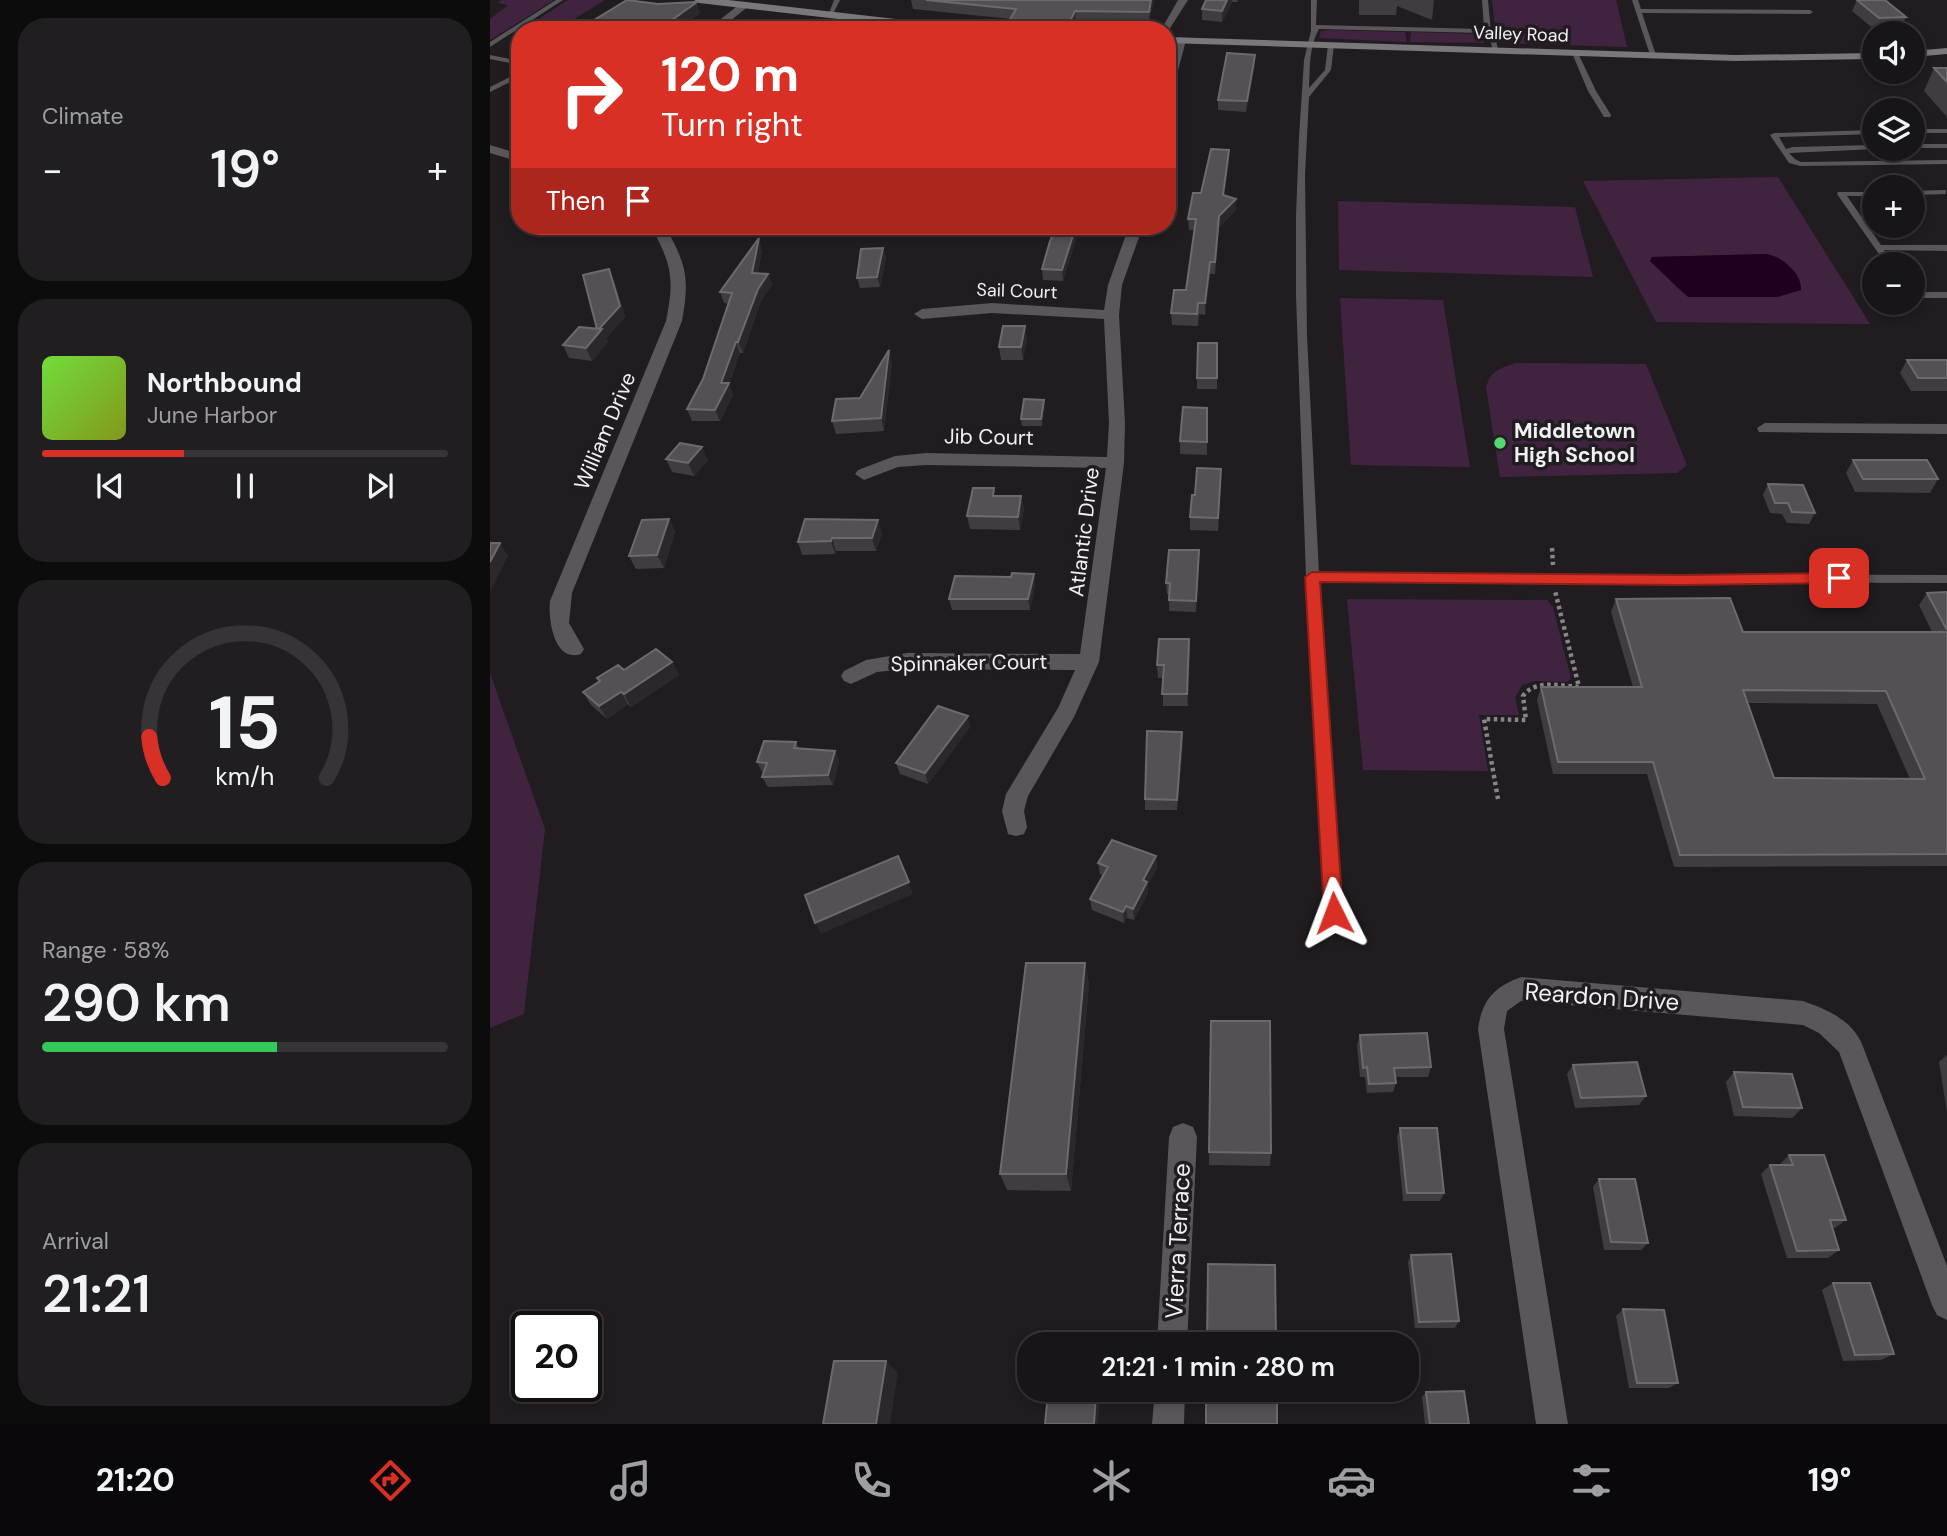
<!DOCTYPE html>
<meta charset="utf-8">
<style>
:root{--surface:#181518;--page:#211e21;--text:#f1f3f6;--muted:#9f9fa2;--line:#363437;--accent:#d93025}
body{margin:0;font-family:"DM Sans",sans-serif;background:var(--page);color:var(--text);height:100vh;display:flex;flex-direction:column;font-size:26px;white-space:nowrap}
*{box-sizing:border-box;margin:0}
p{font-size:23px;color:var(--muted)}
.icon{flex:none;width:38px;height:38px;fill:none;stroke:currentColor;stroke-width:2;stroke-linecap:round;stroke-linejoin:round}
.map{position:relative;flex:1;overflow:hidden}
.drawer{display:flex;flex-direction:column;gap:18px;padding:18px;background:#0d0c0d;width:490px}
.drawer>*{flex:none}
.top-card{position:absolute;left:21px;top:21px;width:665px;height:214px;border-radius:28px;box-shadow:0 4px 10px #0003,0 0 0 2px var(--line);background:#d93025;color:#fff;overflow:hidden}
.buttons{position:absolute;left:1372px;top:21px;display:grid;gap:14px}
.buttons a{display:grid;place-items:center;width:63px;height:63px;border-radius:50%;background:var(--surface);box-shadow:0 4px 10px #0003,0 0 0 2px var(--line);font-size:35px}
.speed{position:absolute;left:21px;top:1311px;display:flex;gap:14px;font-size:35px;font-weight:700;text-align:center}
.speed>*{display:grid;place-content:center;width:91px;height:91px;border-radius:50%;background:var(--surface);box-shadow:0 4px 10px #0003,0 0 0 2px var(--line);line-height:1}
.speed .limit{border:4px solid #111;border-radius:10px;background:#fff;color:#111}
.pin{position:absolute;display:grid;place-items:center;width:60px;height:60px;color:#fff;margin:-30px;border-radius:14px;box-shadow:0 4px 10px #0006}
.me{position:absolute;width:77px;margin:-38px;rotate:357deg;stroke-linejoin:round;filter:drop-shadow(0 0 5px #0008)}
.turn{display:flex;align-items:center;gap:24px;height:147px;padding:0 35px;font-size:32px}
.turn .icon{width:91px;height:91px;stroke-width:2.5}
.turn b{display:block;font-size:49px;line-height:60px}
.then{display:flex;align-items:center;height:66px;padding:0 35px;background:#0003;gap:14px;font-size:26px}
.big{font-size:52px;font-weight:600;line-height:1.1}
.drawer .card{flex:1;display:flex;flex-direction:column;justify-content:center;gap:10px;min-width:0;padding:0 24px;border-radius:28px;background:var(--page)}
.drawer .dial{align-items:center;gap:0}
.dial svg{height:182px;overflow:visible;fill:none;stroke:var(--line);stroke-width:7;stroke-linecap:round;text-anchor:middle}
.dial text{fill:var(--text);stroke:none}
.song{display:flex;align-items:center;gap:21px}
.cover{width:84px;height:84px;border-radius:10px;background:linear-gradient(135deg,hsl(100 70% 55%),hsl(70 70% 35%))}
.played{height:7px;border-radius:4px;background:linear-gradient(90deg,var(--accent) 35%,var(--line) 35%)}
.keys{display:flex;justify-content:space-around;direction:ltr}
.heat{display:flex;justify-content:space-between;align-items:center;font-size:38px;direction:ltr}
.charge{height:10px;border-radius:5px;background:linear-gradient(90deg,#34c759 58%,var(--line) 0)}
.trip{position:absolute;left:527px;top:1332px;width:402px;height:70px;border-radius:28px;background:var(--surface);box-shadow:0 4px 10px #0003,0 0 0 2px var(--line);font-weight:600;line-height:70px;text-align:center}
.tab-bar{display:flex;height:112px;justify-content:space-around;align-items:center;background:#0a080a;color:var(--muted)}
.tab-bar .icon{width:49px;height:49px}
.tab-bar .on{color:var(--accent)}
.tab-bar b{font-size:32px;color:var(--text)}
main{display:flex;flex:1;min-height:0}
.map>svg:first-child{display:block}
.green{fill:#40243f;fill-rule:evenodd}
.water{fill:#1f001f}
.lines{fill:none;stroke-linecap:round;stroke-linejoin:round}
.path{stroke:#888488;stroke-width:4.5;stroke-dasharray:3.5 3.5;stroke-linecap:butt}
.lane{fill:#595759;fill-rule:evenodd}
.street{fill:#595759;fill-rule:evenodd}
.secondary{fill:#7b787b;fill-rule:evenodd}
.wall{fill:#403d40;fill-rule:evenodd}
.shaded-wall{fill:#2b272b}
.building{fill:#545054;stroke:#6d696d;stroke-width:2;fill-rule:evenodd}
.route{fill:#d93025;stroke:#8d1f18;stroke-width:2}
.poi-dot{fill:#54d672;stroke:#201c20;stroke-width:2.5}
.labels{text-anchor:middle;stroke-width:7;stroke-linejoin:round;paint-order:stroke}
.far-street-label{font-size:18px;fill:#f3f0f3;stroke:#201c20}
.street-label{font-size:21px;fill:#f3f0f3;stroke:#201c20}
.poi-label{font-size:21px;font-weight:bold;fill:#f3f0f3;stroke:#201c20;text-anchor:start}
.near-street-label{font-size:24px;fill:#f3f0f3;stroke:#201c20}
</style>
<main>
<section class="drawer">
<div class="card"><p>Climate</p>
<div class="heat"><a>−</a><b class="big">19°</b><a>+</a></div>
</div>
<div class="card">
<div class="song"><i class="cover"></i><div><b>Northbound</b><p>June Harbor</p></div></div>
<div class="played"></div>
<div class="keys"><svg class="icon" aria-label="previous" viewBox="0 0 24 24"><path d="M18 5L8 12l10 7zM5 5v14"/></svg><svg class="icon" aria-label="pause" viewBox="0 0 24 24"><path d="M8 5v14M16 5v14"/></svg><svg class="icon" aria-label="next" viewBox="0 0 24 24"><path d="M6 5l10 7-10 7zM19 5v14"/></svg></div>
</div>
<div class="card dial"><svg viewBox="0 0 100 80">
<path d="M14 69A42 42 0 1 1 86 69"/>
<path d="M14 69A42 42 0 0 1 8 51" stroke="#d93025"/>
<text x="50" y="56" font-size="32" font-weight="700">15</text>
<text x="50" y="72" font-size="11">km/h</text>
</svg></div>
<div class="card"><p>Range · 58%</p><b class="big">290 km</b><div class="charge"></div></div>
<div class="card"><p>Arrival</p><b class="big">21:21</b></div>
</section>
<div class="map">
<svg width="1457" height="1424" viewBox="0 0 1457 1424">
<rect width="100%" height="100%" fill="#201c20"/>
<path class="green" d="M11,0H64L0,40V19L18,5L8,3Z
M78,0H115L68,29L70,30H31Z
M1002,0H1126L1137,47L1007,43Z
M839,30L915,32L917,42L829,38L831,31Z
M921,32L985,34L993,38L994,43L920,42Z
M1288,177L1380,324L1166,322L1093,181ZM1276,254L1289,258L1311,290L1287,297H1203L1194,294L1160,261L1162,257Z
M848,201L1085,207L1103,277L849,270Z
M850,298L953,300L980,467L861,465Z
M1026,363L1156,364L1197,465L1187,473L1010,477L996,388C1000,371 1010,368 1026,363Z
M857,599L1057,600L1063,607L1081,678L1077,682L1045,681L1032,685L1025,698L1029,715H989L998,771L873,770Z
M0,673L55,829L34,1014L0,1028Z"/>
<path class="water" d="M1276,254C1291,256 1312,273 1311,290L1287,297H1198L1160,261L1162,257Z"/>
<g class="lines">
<path class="path" d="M1062,548L1063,565
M1008,799L994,719L1036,720L1033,696C1045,679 1071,686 1089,687L1065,591"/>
<path class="lane" d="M66,0H73L0,47V42Z
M344,0H350L342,16H338Z
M821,0H827L826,25L994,29L992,0H998L1001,32L1005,34L1008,50L1003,51L999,35L992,33L829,29C819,46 820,68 819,88L835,70L838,45L841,43L844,45L841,70L819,97L815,176L817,336L829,573L1457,575V583L829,581L850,913L848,917L843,919L838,917L836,913L816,577L806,296V216L809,137L814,60L821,31Z
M1142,0H1148L1151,9L1320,10L1323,12L1320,14L1152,13L1166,55L1163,57L1160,55Z
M1085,51L1088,53L1106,91L1121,115L1120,117H1114L1098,91L1082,53Z
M0,55L30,61V65L0,59Z
M30,72V77L0,92V87Z
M1423,129H1457V133H1423Z
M1384,130V134L1289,137L1296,149L1303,147L1384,145V149H1386L1299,153L1305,159L1311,162L1457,160V164L1310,166L1299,163L1280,135L1284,133Z
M1423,144H1457V148H1423Z
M1453,190H1456V194L1423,195V191Z
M1348,192H1384V196H1357L1391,245H1457V251L1394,250L1404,264H1396L1347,194Z
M1423,292H1457V298H1423Z"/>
<path class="street" d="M688,0H698L677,33V30H671Z
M251,3L260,5L229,30H217Z
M690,37L696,40L683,90L677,94V67L684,40Z
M0,145L30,154V162L0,153Z
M161,226H175C196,264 200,277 192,321L82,593L79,623L94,649L91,654C64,663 58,620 60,601L176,321C185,277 181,264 161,226Z
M639,226H653L632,285L629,315L635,423L634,463L609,662L584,717L538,796L534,811L537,827L534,834L526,836L518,834L512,811L516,794L568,708L585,670L418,669L387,672L361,684L354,681L351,676L354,671L376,660L418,653L590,654L616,468L436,465L408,467L374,480L365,474L368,470L405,456L436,453L617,457L619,423L614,319L502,313L432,319L424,314L432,309L502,303L614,310L618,285Z
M1275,423L1457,424V434L1269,432L1267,428Z
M1031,977L1313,1001C1336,1009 1362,1020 1372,1044L1457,1266V1320L1447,1315L1442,1305L1349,1052L1329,1033L1313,1025L1031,1001L1017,1011L1014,1029L1078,1424H1046L988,1029C992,1000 1004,987 1031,977Z
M693,1123L703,1127L707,1137L697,1344H667L679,1137L683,1127Z
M665,1390H695L694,1424H662Z"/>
<path class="secondary" d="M204,0H238L476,27L481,30H444L209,3Z
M677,37L1245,55L1384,53V59L1245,61L677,43Z
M1457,48V54L1423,57V51Z"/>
</g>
<path class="wall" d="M421,0H666H664L659,22L586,21L582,30H514L521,19L423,9Z
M716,0H748L747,2H742L732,22L712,20V9Z
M869,0H944L942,20L907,6L906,15H869Z
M1367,0L1416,17L1411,28L1385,30L1362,11Z
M210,13L187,30H102L99,23Z
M765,55V65L756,112L728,110V100Z
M1444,68H1457V117L1434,91Z
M30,112V128L28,127L23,115Z
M739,150V161L734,196L746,199V210L729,227L725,274H720L715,315L709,314L708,326L682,325L681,313L696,290L704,230H699L698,219L711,193Z
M590,226L573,281L553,280L552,269Z
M393,248L396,258L390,287L370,288L367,278Z
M272,250L268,273L278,274L282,285L271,301L253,353H250L239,385L243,395L230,421H202L197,409L213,379L239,304L234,303L230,292Z
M124,280L135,317L116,338L118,342L102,361L79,358L73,345L107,329Z
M537,339L533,360H511L509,347Z
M727,343V389H707V378Z
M1417,360H1457V391H1421L1410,373Z
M402,363L394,431L346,434L342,421L370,398Z
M555,406L552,426H532L531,419Z
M717,408V455L690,454V441Z
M176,459L218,460L204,476L182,472Z
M1363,460L1448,479L1440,493L1365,492L1356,473Z
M731,482L728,531L700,530V517L705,495Z
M1278,484L1325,513L1319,524L1297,523L1292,514L1280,513L1273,495Z
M506,496H531L534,509L530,530L480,529L477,516Z
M179,519L185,532L174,568L146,569L139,556Z
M392,533L386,551H346L345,554L312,555L308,542Z
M709,561L706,612L679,611V594H677L676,583Z
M544,574L545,585L540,610H462L459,599L521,577Z
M1457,592V866L1184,867L1157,774H1063L1047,700L1051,687H1143L1121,612L1126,599L1253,632H1442L1429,605L1437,593ZM1257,703L1387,704L1420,779L1284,778Z
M699,639L698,706H673V678H668L667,665Z
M182,662L189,675L141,707L138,704L117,719L101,705L93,692L109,682L107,678L134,670Z
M480,727L438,784L410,774L406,763Z
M692,732L693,743L687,810H655V799Z
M306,742L309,749L345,751L349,761L343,785L278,787L272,777L274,772H272L267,762Z
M666,856L667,868L658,884V893L644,920L637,918L634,923L602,910L600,899L613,876L610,874L608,863Z
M595,963L599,984L581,1191L517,1190L510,1174Z
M870,1035L941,1067L938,1077H905L906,1083L903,1092L877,1093L875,1077H870L867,1045Z
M1457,1055V1112L1449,1062Z
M1083,1065L1156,1096L1149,1105L1085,1108L1077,1074Z
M1244,1072L1312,1108L1302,1118L1244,1116L1236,1082Z
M910,1128L954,1193L950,1201H913L907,1137Z
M719,1152L781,1153L780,1166L719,1165Z
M1299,1155L1356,1220L1345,1228H1342L1349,1250L1338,1258H1297L1271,1174L1280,1165H1290V1164Z
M1109,1179L1158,1243L1151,1250H1114L1103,1187Z
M921,1255L969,1321L965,1328H925L918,1262Z
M1343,1283L1404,1354L1391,1360L1353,1361L1332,1290Z
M1133,1309L1188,1383L1179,1388H1139L1126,1316Z
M936,1392L979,1424H935L932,1397Z"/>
<path class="shaded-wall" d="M661,0H664L659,22V12Z
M737,0H742V2L732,22V11Z
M207,2L210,13L187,30H168Z
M585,11L586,21L582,30H576Z
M765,55V65L756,112L757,101Z
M739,150V161L733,207V195Z
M746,199V210L729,227L725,274L729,216Z
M586,226H590L573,281L572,270Z
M269,238L272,250L266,284L262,273Z
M393,248L396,258L390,287L387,277Z
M720,262V274L715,315V303Z
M119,269L124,280L135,317L116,338L118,342L102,361L96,348L109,333Z
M278,274L282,285L271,301L253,353L248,342L268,289Z
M535,326L537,339L533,360L531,347Z
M246,342L250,353L239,385L243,395L230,421L225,410L231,383Z
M399,350L402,363L394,431L391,418Z
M554,400L555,406L552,426L551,419Z
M212,447L218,460L204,476L198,463Z
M731,469V482L728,531V518Z
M531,496L534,509L530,530L528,517Z
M179,519L185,532L174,568L167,555Z
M388,520L392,533L386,551L382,538Z
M342,538L346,551L345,554L341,541Z
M10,543L18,556L0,593V562Z
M709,550V561L706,612V601Z
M544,574L545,585L540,610L538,599Z
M699,639L700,652L698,706L697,694Z
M182,662L189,675L141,707L134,694Z
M131,692L138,704L117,719L109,706Z
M478,716L480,727L438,784L435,773Z
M692,732L693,743L687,810V800Z
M345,751L349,761L343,785L338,775Z
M666,856L667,868L658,884V893L644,920L643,909L653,880Z
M419,882L423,894L331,934L325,923Z
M636,906L637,918L634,923L633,912Z
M595,963L599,984L581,1191L576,1174Z
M396,1361L408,1373L400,1424H386Z
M606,1394L610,1402L608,1424H604Z"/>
<path class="building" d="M137,0L168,4L207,2L168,30H128L131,27L99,23Z
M436,0H661L659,12L585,11L576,30H514L526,9Z
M716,0H737L732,11L712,9Z
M1367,0H1395L1416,17L1389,18Z
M271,22L276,30H247L245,27Z
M737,53L765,55L757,101L728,100Z
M1444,68H1457V82Z
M30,112V118L23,115Z
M721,149L739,150L733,195L746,199L729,216L725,262H720L715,303H708L707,314L681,313L684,290H696L706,219H698L703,193H711Z
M567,226H586L572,270L552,269L560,241Z
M269,238L262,273L278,274L268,289L248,342H246L231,383H239L225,410L197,409L213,379L242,293L230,292Z
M393,248L387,277L367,278L371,249Z
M119,269L130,306L109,329H107L93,275Z
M513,326H535L531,347H509Z
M89,327L112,329L96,348L73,345Z
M708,343H727V378H707Z
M399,350L391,418L342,421L346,399L370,398Z
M1417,360H1457V378H1428Z
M534,399L554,400L551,419H531Z
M693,407L717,408V442L690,441Z
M190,443L212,447L198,463L176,459Z
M1363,460H1437L1448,479H1373Z
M707,468L731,469L728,518L700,517L702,495H705Z
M1278,484L1313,485L1325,513L1302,512L1298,503H1285Z
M483,488H504L503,496H531L528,517L477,516Z
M179,519L167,555L139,556L152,520Z
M315,519L388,520L382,538H342L341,541L308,542Z
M0,543H10L0,562Z
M679,550H709L706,601L679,600L680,583H676Z
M522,573L544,574L538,599H459L465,576L521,577Z
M1457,592V630L1437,593Z
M1240,598L1253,632H1457V854L1190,855L1163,762H1068L1051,687H1152L1126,599ZM1253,690L1396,691L1435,779L1284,778Z
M669,639H699L697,694H672L674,665H667Z
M166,649L182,662L134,694L131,692L109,706L93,692L110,681L107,678L128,665L134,670Z
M448,706L478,716L435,773L406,763Z
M657,731L692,732L687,800L655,799Z
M274,741L306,742L304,748L345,751L338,775L272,777L277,763L267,762Z
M622,840L666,856L653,880L657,882L643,909L636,906L633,912L600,899L618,867L608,863Z
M408,856L419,882L325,923L315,895Z
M536,963H595L576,1174H510Z
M721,1021H780L781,1153L719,1152Z
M937,1033L941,1067L904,1068L906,1083L879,1084L877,1067L873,1068L870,1035Z
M1147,1062L1156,1096L1091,1098L1083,1065Z
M1244,1072L1302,1074L1312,1108L1253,1107Z
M910,1128H947L954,1193H917Z
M1299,1155H1334L1356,1220H1340L1349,1250L1307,1251L1280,1165H1303Z
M1109,1179H1145L1158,1243L1121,1242Z
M961,1254L969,1321L929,1322L921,1255Z
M718,1264L785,1265L786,1344H717Z
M1343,1283H1380L1404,1354L1365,1355Z
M1133,1309L1174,1310L1188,1383H1147Z
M344,1361H396L386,1424H333Z
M716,1390H787V1424H716Z
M974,1391L979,1424H940L936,1392Z
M558,1394H606L604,1424H555Z"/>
<path class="route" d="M822,572L1191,575L1349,573L1356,578L1349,583L1191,585L830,582L853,913L850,919L844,921L837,919L834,913L815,577Z"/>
<circle class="poi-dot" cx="1010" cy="443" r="7"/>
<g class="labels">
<g class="far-street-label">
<text transform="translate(1031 34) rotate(2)" y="6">Valley Road</text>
<text transform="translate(527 291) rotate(2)" y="6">Sail Court</text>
</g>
<g class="street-label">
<text transform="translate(115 431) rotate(-67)" y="7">William Drive</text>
<text transform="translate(499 437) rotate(1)" y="7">Jib Court</text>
<text transform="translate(594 532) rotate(-83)" y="7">Atlantic Drive</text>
<text transform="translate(479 663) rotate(-1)" y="7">Spinnaker Court</text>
</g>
<g class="poi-label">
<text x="1024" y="438">Middletown<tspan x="1024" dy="24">High School</tspan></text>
</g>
<g class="near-street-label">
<text transform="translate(1112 997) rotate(4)" y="8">Reardon Drive</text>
<text transform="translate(688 1241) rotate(-87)" y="8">Vierra Terrace</text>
</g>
</g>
</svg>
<div class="buttons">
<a><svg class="icon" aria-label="sound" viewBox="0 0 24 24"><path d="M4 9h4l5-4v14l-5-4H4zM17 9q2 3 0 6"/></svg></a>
<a><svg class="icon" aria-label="layers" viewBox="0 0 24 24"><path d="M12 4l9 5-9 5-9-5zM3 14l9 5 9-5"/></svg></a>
<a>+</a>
<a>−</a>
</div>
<div class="speed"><div class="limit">20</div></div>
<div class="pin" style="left:1349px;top:578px;background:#d93025"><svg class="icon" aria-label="arrive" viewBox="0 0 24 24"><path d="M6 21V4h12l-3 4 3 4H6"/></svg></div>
<svg class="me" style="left:844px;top:913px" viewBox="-20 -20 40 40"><path d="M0-17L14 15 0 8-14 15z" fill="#d93025" stroke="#fff" stroke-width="4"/></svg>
<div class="trip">21:21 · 1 min · 280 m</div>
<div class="top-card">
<div class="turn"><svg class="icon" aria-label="right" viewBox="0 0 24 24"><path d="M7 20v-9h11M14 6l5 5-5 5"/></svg><div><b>120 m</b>Turn right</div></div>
<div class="then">Then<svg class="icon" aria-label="arrive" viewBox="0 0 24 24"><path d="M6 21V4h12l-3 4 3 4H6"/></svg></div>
</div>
</div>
</main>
<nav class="tab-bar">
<b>21:20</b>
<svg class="icon on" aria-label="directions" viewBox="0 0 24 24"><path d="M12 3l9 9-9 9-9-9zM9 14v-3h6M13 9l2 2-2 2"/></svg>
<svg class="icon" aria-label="music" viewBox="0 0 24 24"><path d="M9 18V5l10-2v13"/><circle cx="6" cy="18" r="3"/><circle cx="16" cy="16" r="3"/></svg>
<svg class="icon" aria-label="phone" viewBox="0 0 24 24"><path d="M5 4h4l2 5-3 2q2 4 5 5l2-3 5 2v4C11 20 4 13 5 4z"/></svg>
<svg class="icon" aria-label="climate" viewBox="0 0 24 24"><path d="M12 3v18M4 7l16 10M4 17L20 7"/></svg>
<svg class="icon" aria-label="car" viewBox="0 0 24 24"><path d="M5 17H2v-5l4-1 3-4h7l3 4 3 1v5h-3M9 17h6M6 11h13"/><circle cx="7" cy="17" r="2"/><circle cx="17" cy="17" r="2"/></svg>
<svg class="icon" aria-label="filters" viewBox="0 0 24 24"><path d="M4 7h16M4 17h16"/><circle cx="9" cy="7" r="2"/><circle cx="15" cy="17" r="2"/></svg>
<b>19°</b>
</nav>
